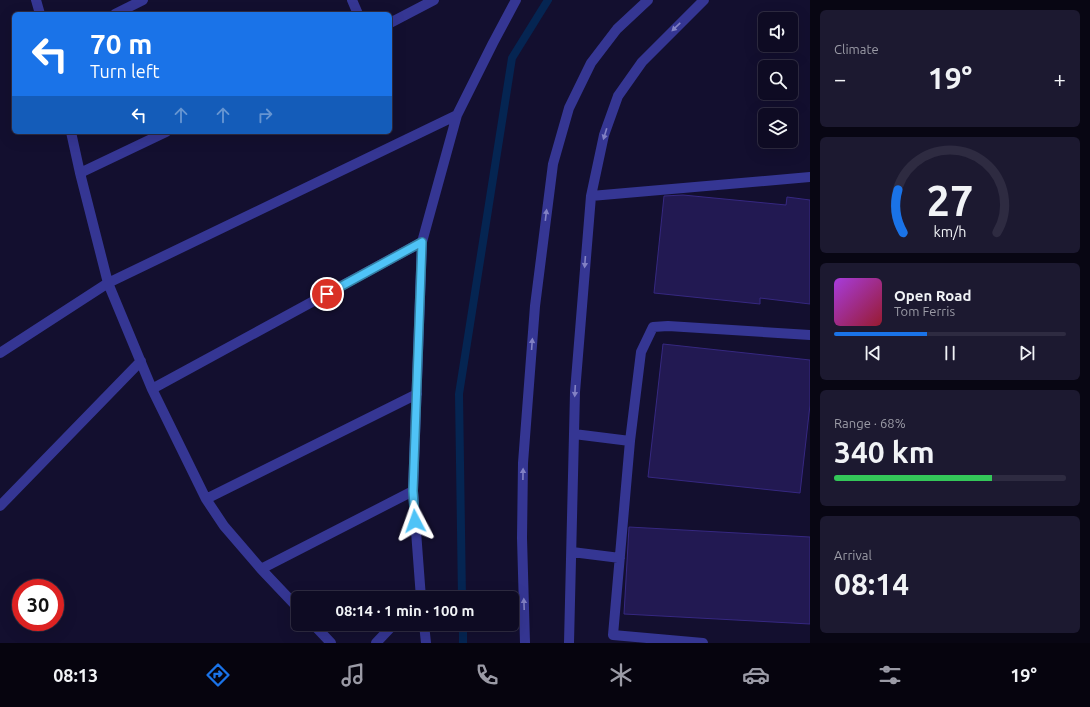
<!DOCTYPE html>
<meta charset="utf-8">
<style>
:root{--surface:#0e0b23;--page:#1c1930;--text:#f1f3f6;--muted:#9b9ba6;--line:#2e2b41;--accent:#1a73e8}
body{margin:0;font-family:Ubuntu,sans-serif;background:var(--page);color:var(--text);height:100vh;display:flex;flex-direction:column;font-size:15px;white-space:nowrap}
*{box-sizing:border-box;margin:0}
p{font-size:13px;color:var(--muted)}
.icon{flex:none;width:22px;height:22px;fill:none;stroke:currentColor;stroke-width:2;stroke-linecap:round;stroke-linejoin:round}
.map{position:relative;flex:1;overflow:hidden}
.side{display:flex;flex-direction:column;gap:10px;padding:10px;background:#080613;width:280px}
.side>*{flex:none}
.banner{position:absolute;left:12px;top:12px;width:380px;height:122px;border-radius:6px;box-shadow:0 4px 16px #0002,0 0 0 1px var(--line);background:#1a73e8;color:#fff;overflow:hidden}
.tools{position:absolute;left:758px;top:12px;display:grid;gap:8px}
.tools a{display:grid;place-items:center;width:40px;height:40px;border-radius:6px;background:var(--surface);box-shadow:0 4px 16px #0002,0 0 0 1px var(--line);font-size:20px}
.speed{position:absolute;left:12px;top:579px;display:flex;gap:8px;font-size:20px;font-weight:700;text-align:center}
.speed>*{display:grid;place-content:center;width:52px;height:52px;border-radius:50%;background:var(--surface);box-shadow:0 4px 16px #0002,0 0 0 1px var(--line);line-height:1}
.speed .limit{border:6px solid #d22;background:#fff;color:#111}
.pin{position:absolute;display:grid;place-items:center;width:34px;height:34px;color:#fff;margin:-17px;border:2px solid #fff;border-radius:50%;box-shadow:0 1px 4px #0007}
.me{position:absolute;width:44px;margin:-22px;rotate:356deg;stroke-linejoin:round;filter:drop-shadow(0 0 3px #0008)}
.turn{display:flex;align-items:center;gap:14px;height:84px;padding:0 12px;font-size:18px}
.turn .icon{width:52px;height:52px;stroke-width:2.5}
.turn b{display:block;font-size:28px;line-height:34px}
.lanes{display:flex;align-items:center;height:38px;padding:0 12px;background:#0003;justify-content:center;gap:20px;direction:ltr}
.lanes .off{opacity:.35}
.big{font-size:30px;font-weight:700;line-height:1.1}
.side .card{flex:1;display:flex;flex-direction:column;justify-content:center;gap:6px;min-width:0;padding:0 14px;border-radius:6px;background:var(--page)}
.side .dial{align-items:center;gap:0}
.dial svg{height:104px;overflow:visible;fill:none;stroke:var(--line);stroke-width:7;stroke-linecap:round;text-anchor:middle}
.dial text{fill:var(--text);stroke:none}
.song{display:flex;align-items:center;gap:12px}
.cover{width:48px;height:48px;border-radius:6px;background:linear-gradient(135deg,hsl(280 70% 55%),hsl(350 70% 35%))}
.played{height:4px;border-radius:2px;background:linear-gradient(90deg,var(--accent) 40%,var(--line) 40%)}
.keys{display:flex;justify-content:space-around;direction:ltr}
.heat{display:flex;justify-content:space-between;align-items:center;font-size:22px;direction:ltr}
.charge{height:6px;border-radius:3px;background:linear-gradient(90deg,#34c759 68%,var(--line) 0)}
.trip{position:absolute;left:291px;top:591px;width:228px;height:40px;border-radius:6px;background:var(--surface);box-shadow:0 4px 16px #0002,0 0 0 1px var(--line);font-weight:700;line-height:40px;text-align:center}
.tab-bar{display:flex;height:64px;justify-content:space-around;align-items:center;background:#06040e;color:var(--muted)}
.tab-bar .icon{width:28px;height:28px}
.tab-bar .active{color:var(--accent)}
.tab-bar b{font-size:18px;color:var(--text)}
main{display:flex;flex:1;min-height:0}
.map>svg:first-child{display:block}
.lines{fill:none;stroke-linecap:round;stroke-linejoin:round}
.stream{stroke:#052552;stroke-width:8}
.building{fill:#221952;stroke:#362881}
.minor{stroke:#353693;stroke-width:10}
.oneway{fill:#8281c4}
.route-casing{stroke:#337fa1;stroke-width:10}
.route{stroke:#4fc3f7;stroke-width:7}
</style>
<main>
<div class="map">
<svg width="810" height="643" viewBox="0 0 810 643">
<rect width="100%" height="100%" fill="#130f2f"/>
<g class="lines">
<path class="stream" d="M462,598L459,394L512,58L548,0
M463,624V643"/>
</g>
<path class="building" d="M683,195L786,205L787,197L810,200V304L760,298V304L654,293L664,196Z
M663,344L810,360V405L800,493L648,477Z
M629,527L810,537V624L624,614Z"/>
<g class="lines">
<path class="minor" d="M36,0L40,14
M352,0L358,14
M115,14L143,0
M390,23L434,0
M71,132L80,173L108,283L152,389L206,499L224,526L261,569L298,608
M80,173L166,132
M591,196L810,177
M0,353L108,283L457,115
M152,389L422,242
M574,434L630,441
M206,499L417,394
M0,506L141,361
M572,552L620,558
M261,569L413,491
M421,598L413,491L422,242L457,115L493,43L516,0
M313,624L331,643
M424,624L426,643
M376,643L394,624
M525,643L522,538L523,463L535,306L553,164L569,108L591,63L617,29L648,0
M569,643L575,392L591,196L604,135L618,96L642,62L704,0
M703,643L613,635L630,441L641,352L653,327L668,326L810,335"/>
</g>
<defs><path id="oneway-solid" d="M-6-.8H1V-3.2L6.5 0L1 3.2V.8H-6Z"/></defs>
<g class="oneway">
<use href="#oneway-solid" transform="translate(676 27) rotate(136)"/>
<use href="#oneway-solid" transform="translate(605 134) rotate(107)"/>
<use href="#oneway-solid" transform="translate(546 215) rotate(-83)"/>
<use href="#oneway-solid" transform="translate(585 262) rotate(94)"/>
<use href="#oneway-solid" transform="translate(532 344) rotate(-86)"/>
<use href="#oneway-solid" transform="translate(575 391) rotate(93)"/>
<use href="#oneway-solid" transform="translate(523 474) rotate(-89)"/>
<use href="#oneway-solid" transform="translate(524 604) rotate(-92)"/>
</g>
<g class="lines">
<g class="route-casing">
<path id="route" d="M327,294L422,242L413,491L415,521"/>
</g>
<use href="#route" class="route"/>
</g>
</svg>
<div class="tools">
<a><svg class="icon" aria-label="sound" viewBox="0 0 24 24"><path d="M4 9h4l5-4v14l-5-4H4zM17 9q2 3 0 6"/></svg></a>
<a><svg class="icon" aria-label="search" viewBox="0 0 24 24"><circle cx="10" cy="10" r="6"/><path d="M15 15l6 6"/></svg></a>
<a><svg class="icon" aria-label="layers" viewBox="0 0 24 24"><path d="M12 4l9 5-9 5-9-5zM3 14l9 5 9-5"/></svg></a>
</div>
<div class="speed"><div class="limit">30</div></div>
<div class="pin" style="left:327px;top:294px;background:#d93025"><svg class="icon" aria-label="arrive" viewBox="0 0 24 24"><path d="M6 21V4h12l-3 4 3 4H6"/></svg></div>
<svg class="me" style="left:415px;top:521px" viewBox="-20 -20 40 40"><path d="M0-17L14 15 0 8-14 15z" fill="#4fc3f7" stroke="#fff" stroke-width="4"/></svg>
<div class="trip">08:14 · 1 min · 100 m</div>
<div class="banner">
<div class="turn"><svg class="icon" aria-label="left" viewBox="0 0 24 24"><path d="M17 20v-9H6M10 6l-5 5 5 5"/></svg><div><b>70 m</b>Turn left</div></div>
<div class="lanes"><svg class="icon" aria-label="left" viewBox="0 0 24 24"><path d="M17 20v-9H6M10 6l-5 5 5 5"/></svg><svg class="icon off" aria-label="ahead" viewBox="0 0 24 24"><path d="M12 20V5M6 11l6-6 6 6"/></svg><svg class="icon off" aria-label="ahead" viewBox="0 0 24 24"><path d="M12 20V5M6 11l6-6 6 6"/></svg><svg class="icon off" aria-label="right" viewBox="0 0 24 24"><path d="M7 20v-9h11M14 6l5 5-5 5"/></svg></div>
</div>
</div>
<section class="side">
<div class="card"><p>Climate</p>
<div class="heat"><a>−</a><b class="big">19°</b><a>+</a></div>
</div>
<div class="card dial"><svg viewBox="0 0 100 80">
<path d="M14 69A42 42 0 1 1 86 69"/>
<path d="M14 69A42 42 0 0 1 10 36" stroke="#1a73e8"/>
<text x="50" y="56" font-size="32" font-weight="700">27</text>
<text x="50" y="72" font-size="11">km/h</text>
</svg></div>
<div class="card">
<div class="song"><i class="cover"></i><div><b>Open Road</b><p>Tom Ferris</p></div></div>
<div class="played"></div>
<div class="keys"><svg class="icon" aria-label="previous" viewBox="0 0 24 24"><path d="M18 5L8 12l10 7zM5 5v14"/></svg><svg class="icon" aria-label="pause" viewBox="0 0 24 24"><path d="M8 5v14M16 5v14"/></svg><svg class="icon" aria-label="next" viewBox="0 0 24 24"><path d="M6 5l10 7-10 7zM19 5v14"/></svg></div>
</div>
<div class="card"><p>Range · 68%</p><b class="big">340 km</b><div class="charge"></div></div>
<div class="card"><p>Arrival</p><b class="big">08:14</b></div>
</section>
</main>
<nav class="tab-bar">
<b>08:13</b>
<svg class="icon active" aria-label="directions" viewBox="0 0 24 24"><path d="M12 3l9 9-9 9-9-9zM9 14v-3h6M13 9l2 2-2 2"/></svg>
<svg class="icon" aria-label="music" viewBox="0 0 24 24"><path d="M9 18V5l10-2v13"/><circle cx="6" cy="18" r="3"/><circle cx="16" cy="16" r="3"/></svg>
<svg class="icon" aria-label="phone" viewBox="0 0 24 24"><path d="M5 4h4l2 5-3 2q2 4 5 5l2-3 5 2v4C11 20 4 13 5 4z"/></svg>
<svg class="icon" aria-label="climate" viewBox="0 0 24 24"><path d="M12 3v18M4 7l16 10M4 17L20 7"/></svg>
<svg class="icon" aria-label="car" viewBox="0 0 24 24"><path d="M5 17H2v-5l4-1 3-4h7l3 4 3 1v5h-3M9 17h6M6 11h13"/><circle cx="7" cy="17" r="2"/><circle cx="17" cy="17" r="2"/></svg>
<svg class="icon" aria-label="filters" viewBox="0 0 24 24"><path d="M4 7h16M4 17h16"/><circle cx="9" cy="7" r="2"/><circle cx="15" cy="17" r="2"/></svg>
<b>19°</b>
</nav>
